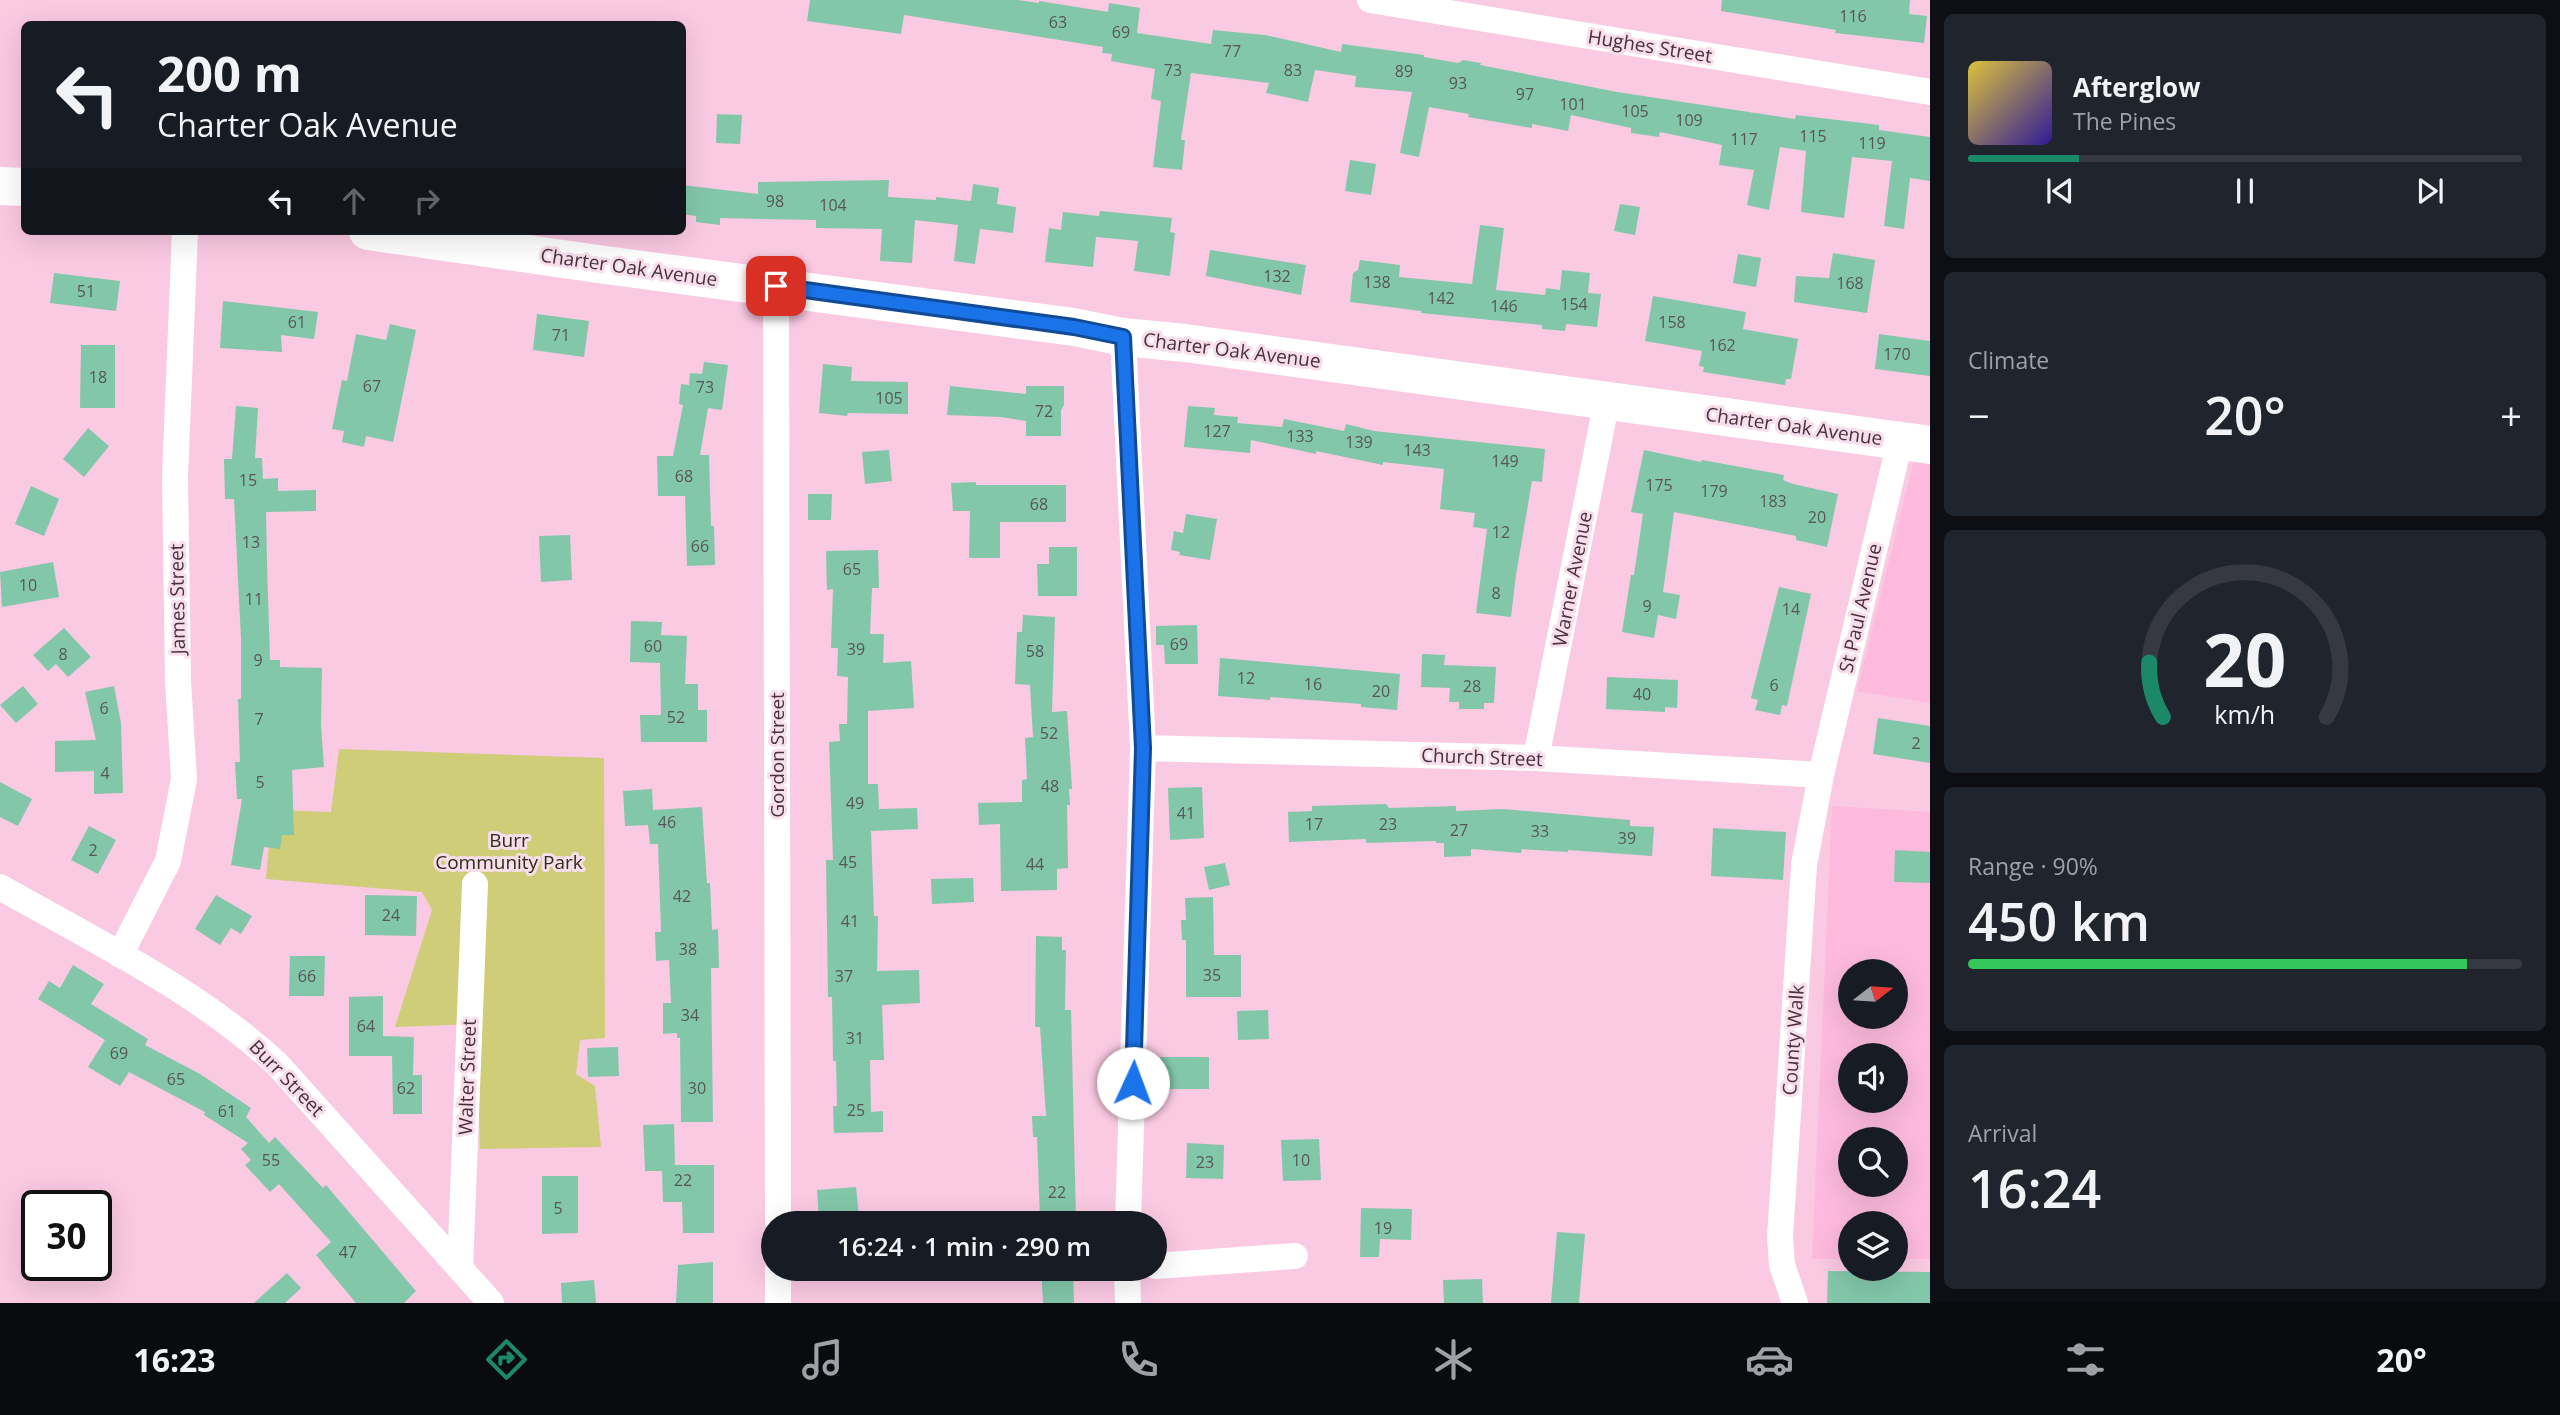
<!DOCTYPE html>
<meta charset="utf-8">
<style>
:root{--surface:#171b24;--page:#20242c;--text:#f1f3f6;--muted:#9ea1a6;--line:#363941;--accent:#1b8867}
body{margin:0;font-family:"Open Sans",sans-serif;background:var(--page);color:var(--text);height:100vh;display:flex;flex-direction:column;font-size:26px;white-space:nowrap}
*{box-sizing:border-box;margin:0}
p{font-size:23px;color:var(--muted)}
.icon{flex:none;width:38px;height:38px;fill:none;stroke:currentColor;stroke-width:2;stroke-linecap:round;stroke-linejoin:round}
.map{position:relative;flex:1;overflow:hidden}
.drawer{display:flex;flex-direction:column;gap:14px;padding:14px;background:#0d0f14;width:630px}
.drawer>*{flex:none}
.top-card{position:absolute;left:21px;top:21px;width:665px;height:214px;border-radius:10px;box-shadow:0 7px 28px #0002;background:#171b24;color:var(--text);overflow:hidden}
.needle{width:46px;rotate:73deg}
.fabs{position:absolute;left:1838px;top:959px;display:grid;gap:14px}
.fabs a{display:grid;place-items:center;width:70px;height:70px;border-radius:50%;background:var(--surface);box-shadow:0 7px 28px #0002;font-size:35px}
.speed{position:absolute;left:21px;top:1190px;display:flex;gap:14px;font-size:35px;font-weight:700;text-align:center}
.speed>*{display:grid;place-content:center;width:91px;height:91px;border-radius:50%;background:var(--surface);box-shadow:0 7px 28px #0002;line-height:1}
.speed .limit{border:4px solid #111;border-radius:10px;background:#fff;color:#111}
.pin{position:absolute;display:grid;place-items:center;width:60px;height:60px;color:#fff;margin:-30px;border-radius:14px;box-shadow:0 4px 10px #0006}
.me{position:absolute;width:77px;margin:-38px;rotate:2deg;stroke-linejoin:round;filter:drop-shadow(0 0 5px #0008)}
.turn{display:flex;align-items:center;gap:24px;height:147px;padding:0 21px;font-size:32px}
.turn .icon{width:91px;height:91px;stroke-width:2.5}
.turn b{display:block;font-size:49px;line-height:60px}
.lanes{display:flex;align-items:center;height:66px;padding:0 21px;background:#0003;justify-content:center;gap:35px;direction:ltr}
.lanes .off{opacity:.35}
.big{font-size:52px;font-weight:600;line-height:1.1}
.drawer .card{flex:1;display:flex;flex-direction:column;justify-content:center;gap:10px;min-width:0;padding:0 24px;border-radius:10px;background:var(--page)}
.drawer .dial{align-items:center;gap:0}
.dial svg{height:182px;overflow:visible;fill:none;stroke:var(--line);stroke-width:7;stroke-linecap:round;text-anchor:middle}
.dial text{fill:var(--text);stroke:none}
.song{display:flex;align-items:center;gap:21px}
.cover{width:84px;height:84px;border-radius:10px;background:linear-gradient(135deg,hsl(50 70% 55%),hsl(250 70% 35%))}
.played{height:7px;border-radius:4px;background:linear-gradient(90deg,var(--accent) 20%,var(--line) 20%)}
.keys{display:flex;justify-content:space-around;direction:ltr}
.heat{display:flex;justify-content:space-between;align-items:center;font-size:38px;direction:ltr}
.charge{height:10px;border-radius:5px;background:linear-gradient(90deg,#34c759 90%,var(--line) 0)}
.trip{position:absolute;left:761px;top:1211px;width:406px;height:70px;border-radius:35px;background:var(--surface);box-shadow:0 7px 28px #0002;font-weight:600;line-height:70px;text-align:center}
.tabs{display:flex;height:112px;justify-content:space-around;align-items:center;background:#090b0e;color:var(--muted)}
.tabs .icon{width:49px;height:49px}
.tabs .selected{color:var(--accent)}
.tabs b{font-size:32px;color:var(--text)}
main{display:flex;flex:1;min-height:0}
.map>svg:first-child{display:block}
.built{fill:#fdbadd;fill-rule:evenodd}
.green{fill:#d0cd79}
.building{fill:#83c7ab}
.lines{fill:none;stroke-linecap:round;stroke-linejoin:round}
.street{stroke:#fff;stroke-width:26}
.secondary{stroke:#fff;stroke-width:38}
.route-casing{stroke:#114b97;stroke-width:18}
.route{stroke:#1a73e8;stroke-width:12}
.labels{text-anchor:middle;stroke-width:6;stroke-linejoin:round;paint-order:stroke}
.number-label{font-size:16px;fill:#575658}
.street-label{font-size:19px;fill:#48303d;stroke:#f7deea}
.park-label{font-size:19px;fill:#2e2d17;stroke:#f7deea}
</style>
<main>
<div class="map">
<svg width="1930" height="1303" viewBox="0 0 1930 1303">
<rect width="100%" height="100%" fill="#fac9e2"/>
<path class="built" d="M1914,460L1930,462V703L1857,691Z
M1832,806L1930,812V1259H1895V1223H1850V1259H1812ZM1850,971H1895V1017H1850ZM1850,1055H1895V1101H1850ZM1850,1139H1895V1185H1850Z"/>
<path class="green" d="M339,749L604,758L605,1038L580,1040L576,1074L595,1086L601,1147L480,1149L476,1024L395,1027L432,910L422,892L266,879L272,810L331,812Z"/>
<path class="building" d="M810,0H1018L1039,3V1L1108,12L1109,3L1140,8L1137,33L1211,44L1213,30L1265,35L1341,52L1342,44L1424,55V57L1458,63L1463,60L1481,63L1480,65L1617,92L1795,119L1796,115L1879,125V130L1930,137V181L1910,178L1904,229L1884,226L1892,161L1852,157L1844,218L1801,212L1806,151L1780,147L1769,210L1747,205L1754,170L1719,165L1722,145L1660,132L1659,137L1631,133V128L1571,115L1568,131L1532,124V128L1468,117L1469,114L1429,107L1419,157L1400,153L1412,92L1355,87L1356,76L1315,70L1308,102L1266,93L1269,83L1191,73L1181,140H1185L1182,170L1153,167L1161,101L1151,99L1155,69L1111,61L1112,54L1102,53L1103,47L904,15L901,34L807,21Z
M1722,0H1910L1909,14L1927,16L1924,43L1835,33L1836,30L1721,11Z
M717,114L742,115L740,144L716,143Z
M1350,160L1376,164L1371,195L1345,191Z
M889,180L888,197L936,200V197L971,201L973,184L999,188L997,204L1016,207L1013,233L980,229L975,264L954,261L958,225L915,220L912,263L880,261L882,229L816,228V220L720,218V225L696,222V216L682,214V185L758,194V182Z
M1620,204L1640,207L1635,235L1614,231Z
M1100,211L1172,218L1170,232L1175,233L1170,276L1134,271L1138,241L1096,237L1093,267L1045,262L1049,228L1061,230L1063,212L1099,216Z
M1480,225L1504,228L1496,290L1545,295L1546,288L1560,290L1562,270L1590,273L1588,293L1601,294L1597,327L1566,324L1565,331L1542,329V325L1421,313V311L1350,302L1353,273L1358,270L1360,260L1400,265L1399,277L1472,284Z
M1210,250L1306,265L1301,295L1206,276Z
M1833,253L1875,260L1867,313L1794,302L1796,276L1829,278Z
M1738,254L1761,258L1756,287L1733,283Z
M54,273L120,281L116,311L50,303Z
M1653,296L1746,312L1743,329L1798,339L1791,379H1786L1785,385L1703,372L1704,367L1699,366L1702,351L1645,341Z
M223,301L318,312L314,339L281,335L282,352L220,348Z
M537,314L589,321L584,357L533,350Z
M390,324L416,330L393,442L366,436L364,447L342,442L344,431L332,429L342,380L347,381L356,334L386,340Z
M1879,334L1930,341V376L1875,369Z
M81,345H115V408H80Z
M704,362L728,365L722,410L708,408L700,455H709L711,526H714L715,565L687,566L685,496H658L657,456H673L683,405L679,404L681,384L689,385L690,373L702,374Z
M823,364L852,367L851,381L908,382V414L848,413L847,416L819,413Z
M950,386L1026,394V386H1064V405L1061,410V436H1026V421L1001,417L947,415Z
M236,406L258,408L255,458H262L263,479L278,478V491L316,490V511L266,512L267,562L270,660H280V667L322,668L321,725L324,767L292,770L294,835H282L280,849L264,847L260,870L231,865L242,799H237L235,762H240L238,699H241V639L234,499H225L224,459H232Z
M1188,406L1215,408L1214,415L1238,417L1237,423L1282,427L1284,419L1344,431L1346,424L1374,431L1545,449L1542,482L1532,481L1516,575L1511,617L1476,613L1487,529L1473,527L1475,513L1440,509L1444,469L1383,462V465L1316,451V454L1251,440L1250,453L1184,447Z
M88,428L109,446L84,477L63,459Z
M889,450L892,481L865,484L862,452Z
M1644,450L1701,462L1702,460L1784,475L1783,480L1793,484L1838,494L1827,547L1796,540V536L1674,512L1663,592L1680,595L1676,619L1658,615L1654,638L1622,632L1631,575H1634L1643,514L1631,512Z
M976,482V485H1066V522H1000V558H969L970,511H953L951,483Z
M31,486L59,499L44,536L15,524Z
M808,494H832L831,520H808Z
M1186,514L1217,519L1210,560L1179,555L1180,552L1171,550L1174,531L1183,533Z
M570,535L572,580L541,582L539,536Z
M1049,547H1077V596H1038L1037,564H1049Z
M878,550L879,588H872L870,634H884L883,663L911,661L914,708L868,711V784H878L879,809L917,808L918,829L871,831L874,916H878L877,971L919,970L920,1003L882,1005L884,1060H870L871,1112L883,1111V1132L834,1133L833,1106H837L836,1061H833L832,997H828L826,860H833L829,742L840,741L839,724H847L848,677L837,676L838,648H831L833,589L827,590L826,551Z
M53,562L59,597L2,607L0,572Z
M1779,587L1811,594L1787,706L1782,705L1780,715L1755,710L1758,700L1751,698Z
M1023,615L1055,617L1052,712L1067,711L1072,789H1069L1070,805H1067L1068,868L1057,869V890L1001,891L1000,824L979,825L978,803L1022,802V780L1027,779L1025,738L1033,737L1030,685L1015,684L1017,632H1022Z
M631,621L662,622L661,635L687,636L685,684H698V710H707V742H641L640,715H661L660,663L630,662Z
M1197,625L1198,664H1165L1164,645H1156V626Z
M64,628L91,657L68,677L56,664L48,671L33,655Z
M1422,654L1445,655L1444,665L1496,667L1494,703H1484V709H1459V702H1449L1450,688L1421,687Z
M1220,658L1400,674L1397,710L1361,707V704L1270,697V700L1218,696Z
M1607,677L1678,680L1677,708L1665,707V712L1606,709Z
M23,686L38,704L16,723L0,705Z
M114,686L121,723L123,793L94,794V771L55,772V741L96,740L85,692Z
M1878,718L1930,726V763L1873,754Z
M0,782L32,799L18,826L0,817Z
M1202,787L1204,838L1170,840L1168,788Z
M652,789L653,810L702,807L707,883H710L712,930L718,929L719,968H711L713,1122H681L680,1038H677V1033L663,1034V1003H671L669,960L656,961L655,932H661L658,844H650L648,825L625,826L623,791Z
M1386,804L1389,808L1456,806V811L1503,809L1630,820V826L1654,827L1652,856L1568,850V852L1522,849L1521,853L1471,849V856L1444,857V843H1436V841L1366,843V839L1289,842L1288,812L1312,811V806Z
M89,826L116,840L98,874L71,860Z
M1713,828L1786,832L1783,880L1711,876Z
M1895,850L1930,852V883L1894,882Z
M1225,863L1230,885L1209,890L1204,867Z
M973,878L974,902L932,904L931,879Z
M216,895L252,916L241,934L231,928L220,945L195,929Z
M365,895L417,896L416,936L365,935Z
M1213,897L1214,955H1241V997H1186V940H1182L1181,920H1186L1185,898Z
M1036,936L1062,937V950H1066L1065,1010H1071L1076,1218L1040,1219L1037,1137H1033L1032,1116H1046L1040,1027H1035Z
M290,956H325L324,996H289Z
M73,965L104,984L91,1004L148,1039L145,1045L200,1074L251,1108L246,1117L269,1143L275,1137L323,1188L326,1185L416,1291L404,1303H356L316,1255L331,1242L279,1184L270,1192L245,1165L251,1160L241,1149L248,1143L204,1115L205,1112L129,1072L120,1086L88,1067L105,1040L38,999L49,981L60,988Z
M383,996V1036L414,1037L413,1075H422V1114H393L392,1056H349V997Z
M1268,1010L1269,1039L1238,1040L1237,1011Z
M618,1047L619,1076L588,1077L587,1048Z
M1160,1057H1209V1089H1168V1081H1160Z
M674,1124L675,1165H714V1233H683L682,1202H663L662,1171H645L643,1125Z
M1319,1139L1321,1180L1283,1181L1281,1140Z
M1187,1143L1224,1145L1223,1179L1186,1178Z
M542,1176H578V1233L542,1234Z
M856,1187L859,1216L819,1219L817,1190Z
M1361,1208L1412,1209L1411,1240L1380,1239L1379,1257H1360Z
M1557,1232L1585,1234L1579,1303H1551Z
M713,1262V1303H676L678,1265Z
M1041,1269H1073L1074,1303H1043Z
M1828,1271L1930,1272V1303H1827Z
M287,1273L301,1288L285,1303H254Z
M1482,1279L1483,1303H1444L1443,1280Z
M594,1280L596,1303H562L561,1283Z"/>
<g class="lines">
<path class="street" d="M1370,0L1930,92
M776,287L778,1223
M1123,337L1143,748L1128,1223
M1143,748L1536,758L1821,775
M1536,758L1607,400
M0,887C94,940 198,991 277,1064L491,1303
M120,955L168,861L184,779L178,681L175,477L185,231
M1155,1266L1295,1256
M460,1269L475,884
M778,1269V1303
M1127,1269L1128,1303
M1795,1303L1782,1265L1780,1237L1804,865L1821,775L1900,441"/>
<path class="secondary" d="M0,186L24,187
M368,231L605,265L1074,327L1123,337L1185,343L1930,445"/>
</g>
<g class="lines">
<g class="route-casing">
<path id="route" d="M776,286L1074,327L1123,337L1143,748L1133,1083"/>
</g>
<use href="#route" class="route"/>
</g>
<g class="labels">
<g class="number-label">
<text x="1853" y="22">116</text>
<text x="1058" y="28">63</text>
<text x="1121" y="38">69</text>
<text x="1232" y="57">77</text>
<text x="1173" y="76">73</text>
<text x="1293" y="76">83</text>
<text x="1404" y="77">89</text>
<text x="1458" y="89">93</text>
<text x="1525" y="100">97</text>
<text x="1573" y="110">101</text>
<text x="1635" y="117">105</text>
<text x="1689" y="126">109</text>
<text x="1813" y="142">115</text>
<text x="1744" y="145">117</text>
<text x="1872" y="149">119</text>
<text x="775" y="207">98</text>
<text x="833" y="211">104</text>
<text x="1277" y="282">132</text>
<text x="1377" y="288">138</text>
<text x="1850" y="289">168</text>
<text x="86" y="297">51</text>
<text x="1441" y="304">142</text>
<text x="1574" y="310">154</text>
<text x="1504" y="312">146</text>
<text x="297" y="328">61</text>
<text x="1672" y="328">158</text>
<text x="561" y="341">71</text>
<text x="1722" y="351">162</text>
<text x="1897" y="360">170</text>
<text x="98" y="383">18</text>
<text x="372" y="392">67</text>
<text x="705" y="393">73</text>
<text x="889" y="404">105</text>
<text x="1044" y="417">72</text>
<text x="1217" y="437">127</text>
<text x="1300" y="442">133</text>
<text x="1359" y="448">139</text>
<text x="1417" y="456">143</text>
<text x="1505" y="467">149</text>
<text x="684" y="482">68</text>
<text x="248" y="486">15</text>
<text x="1659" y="491">175</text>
<text x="1714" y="497">179</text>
<text x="1773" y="507">183</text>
<text x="1039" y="510">68</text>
<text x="1817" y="523">20</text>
<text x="1501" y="538">12</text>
<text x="251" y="548">13</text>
<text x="700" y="552">66</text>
<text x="852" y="575">65</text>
<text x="28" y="591">10</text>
<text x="1496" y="599">8</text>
<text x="254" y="605">11</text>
<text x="1647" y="612">9</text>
<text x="1791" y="615">14</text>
<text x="1179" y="650">69</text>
<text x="653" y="652">60</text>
<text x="856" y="655">39</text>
<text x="1035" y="657">58</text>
<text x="63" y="660">8</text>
<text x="258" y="666">9</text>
<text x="1246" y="684">12</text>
<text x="1313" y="690">16</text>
<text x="1774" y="691">6</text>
<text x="1472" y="692">28</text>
<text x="1381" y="697">20</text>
<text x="1642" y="700">40</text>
<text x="104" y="714">6</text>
<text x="676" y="723">52</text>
<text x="259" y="725">7</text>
<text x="1049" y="739">52</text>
<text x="1916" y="749">2</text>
<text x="105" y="779">4</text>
<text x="260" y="788">5</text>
<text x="1050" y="792">48</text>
<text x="855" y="809">49</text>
<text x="1186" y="819">41</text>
<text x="667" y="828">46</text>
<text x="1314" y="830">17</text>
<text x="1388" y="830">23</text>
<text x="1459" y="836">27</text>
<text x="1540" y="837">33</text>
<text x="1627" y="844">39</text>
<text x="93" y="856">2</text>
<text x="848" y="868">45</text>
<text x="1035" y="870">44</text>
<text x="682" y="902">42</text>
<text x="391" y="921">24</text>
<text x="850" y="927">41</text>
<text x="688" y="955">38</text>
<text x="1212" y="981">35</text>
<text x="307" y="982">66</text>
<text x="844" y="982">37</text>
<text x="690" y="1021">34</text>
<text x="366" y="1032">64</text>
<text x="855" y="1044">31</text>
<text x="119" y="1059">69</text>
<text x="176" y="1085">65</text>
<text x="406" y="1094">62</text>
<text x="697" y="1094">30</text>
<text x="856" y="1116">25</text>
<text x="227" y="1117">61</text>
<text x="271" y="1166">55</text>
<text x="1301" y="1166">10</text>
<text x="1205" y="1168">23</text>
<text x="683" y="1186">22</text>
<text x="1057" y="1198">22</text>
<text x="558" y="1214">5</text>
<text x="1383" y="1234">19</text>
<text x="348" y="1258">47</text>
</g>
<g class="street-label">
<text transform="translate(1650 46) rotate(9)" y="7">Hughes Street</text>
<text transform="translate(629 267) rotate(8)" y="7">Charter Oak Avenue</text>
<text transform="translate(1232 350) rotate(7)" y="7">Charter Oak Avenue</text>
<text transform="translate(1794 426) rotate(8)" y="7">Charter Oak Avenue</text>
<text transform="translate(1572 579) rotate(-79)" y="7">Warner Avenue</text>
<text transform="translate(177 599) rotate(-91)" y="7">James Street</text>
<text transform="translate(1860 608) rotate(-77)" y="7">St Paul Avenue</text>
<text transform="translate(777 755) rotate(-90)" y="7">Gordon Street</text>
<text transform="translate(1482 757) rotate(2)" y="7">Church Street</text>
<text transform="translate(1793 1040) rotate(-86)" y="7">County Walk</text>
<text transform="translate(467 1077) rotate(-88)" y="7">Walter Street</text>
<text transform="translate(287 1078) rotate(46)" y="7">Burr Street</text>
</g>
<g class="park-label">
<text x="509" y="847">Burr<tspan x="509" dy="22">Community Park</tspan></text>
</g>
</g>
</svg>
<div class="fabs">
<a><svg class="needle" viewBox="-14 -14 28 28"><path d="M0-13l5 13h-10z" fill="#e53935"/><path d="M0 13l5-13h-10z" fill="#9ea1a6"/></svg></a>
<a><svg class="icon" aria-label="sound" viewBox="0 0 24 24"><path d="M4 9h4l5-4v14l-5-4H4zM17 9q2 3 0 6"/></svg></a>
<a><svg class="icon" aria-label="search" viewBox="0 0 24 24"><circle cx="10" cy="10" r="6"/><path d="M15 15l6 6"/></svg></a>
<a><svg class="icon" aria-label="layers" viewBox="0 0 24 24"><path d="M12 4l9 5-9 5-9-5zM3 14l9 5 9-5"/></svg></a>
</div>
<div class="speed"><div class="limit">30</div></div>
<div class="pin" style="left:776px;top:286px;background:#d93025"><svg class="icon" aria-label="arrive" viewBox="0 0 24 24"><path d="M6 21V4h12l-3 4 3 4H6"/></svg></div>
<svg class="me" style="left:1133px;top:1083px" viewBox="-20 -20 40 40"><circle r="19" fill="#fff"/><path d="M0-13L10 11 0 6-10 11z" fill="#1a73e8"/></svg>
<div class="trip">16:24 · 1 min · 290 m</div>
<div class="top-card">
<div class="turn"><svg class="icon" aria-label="left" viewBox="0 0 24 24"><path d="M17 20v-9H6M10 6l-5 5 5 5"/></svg><div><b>200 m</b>Charter Oak Avenue</div></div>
<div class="lanes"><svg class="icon" aria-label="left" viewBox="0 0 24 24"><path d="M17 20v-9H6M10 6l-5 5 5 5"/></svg><svg class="icon off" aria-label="ahead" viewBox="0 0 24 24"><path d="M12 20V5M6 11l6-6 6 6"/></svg><svg class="icon off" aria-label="right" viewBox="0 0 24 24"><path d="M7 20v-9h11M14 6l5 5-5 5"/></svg></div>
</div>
</div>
<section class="drawer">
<div class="card">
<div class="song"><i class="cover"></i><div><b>Afterglow</b><p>The Pines</p></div></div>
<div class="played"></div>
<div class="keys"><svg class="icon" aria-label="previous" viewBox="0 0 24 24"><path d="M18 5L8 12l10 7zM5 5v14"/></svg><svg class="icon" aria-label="pause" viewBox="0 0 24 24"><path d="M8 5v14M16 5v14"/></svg><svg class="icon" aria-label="next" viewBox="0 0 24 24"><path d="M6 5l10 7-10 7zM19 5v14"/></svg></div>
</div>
<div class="card"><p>Climate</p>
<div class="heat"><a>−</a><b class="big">20°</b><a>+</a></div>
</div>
<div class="card dial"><svg viewBox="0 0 100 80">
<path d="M14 69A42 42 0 1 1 86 69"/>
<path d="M14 69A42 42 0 0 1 8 45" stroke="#1b8867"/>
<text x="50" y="56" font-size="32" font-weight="700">20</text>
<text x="50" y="72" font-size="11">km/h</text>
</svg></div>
<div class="card"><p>Range · 90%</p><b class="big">450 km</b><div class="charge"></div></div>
<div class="card"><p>Arrival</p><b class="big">16:24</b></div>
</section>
</main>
<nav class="tabs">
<b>16:23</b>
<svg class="icon selected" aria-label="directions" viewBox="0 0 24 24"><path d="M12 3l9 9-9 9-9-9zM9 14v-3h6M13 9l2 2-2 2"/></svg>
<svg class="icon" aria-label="music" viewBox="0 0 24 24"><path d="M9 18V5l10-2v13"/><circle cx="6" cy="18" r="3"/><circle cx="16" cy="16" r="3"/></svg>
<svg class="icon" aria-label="phone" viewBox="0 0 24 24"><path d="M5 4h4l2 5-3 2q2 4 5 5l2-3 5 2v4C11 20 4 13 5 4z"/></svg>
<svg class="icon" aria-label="climate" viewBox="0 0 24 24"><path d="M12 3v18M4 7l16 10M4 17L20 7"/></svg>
<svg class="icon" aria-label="car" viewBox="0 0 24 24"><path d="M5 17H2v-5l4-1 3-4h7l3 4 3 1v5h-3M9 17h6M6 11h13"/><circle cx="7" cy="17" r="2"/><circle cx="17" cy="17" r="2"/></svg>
<svg class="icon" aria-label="filters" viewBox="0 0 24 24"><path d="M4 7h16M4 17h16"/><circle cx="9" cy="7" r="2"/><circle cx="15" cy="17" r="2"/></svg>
<b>20°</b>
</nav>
